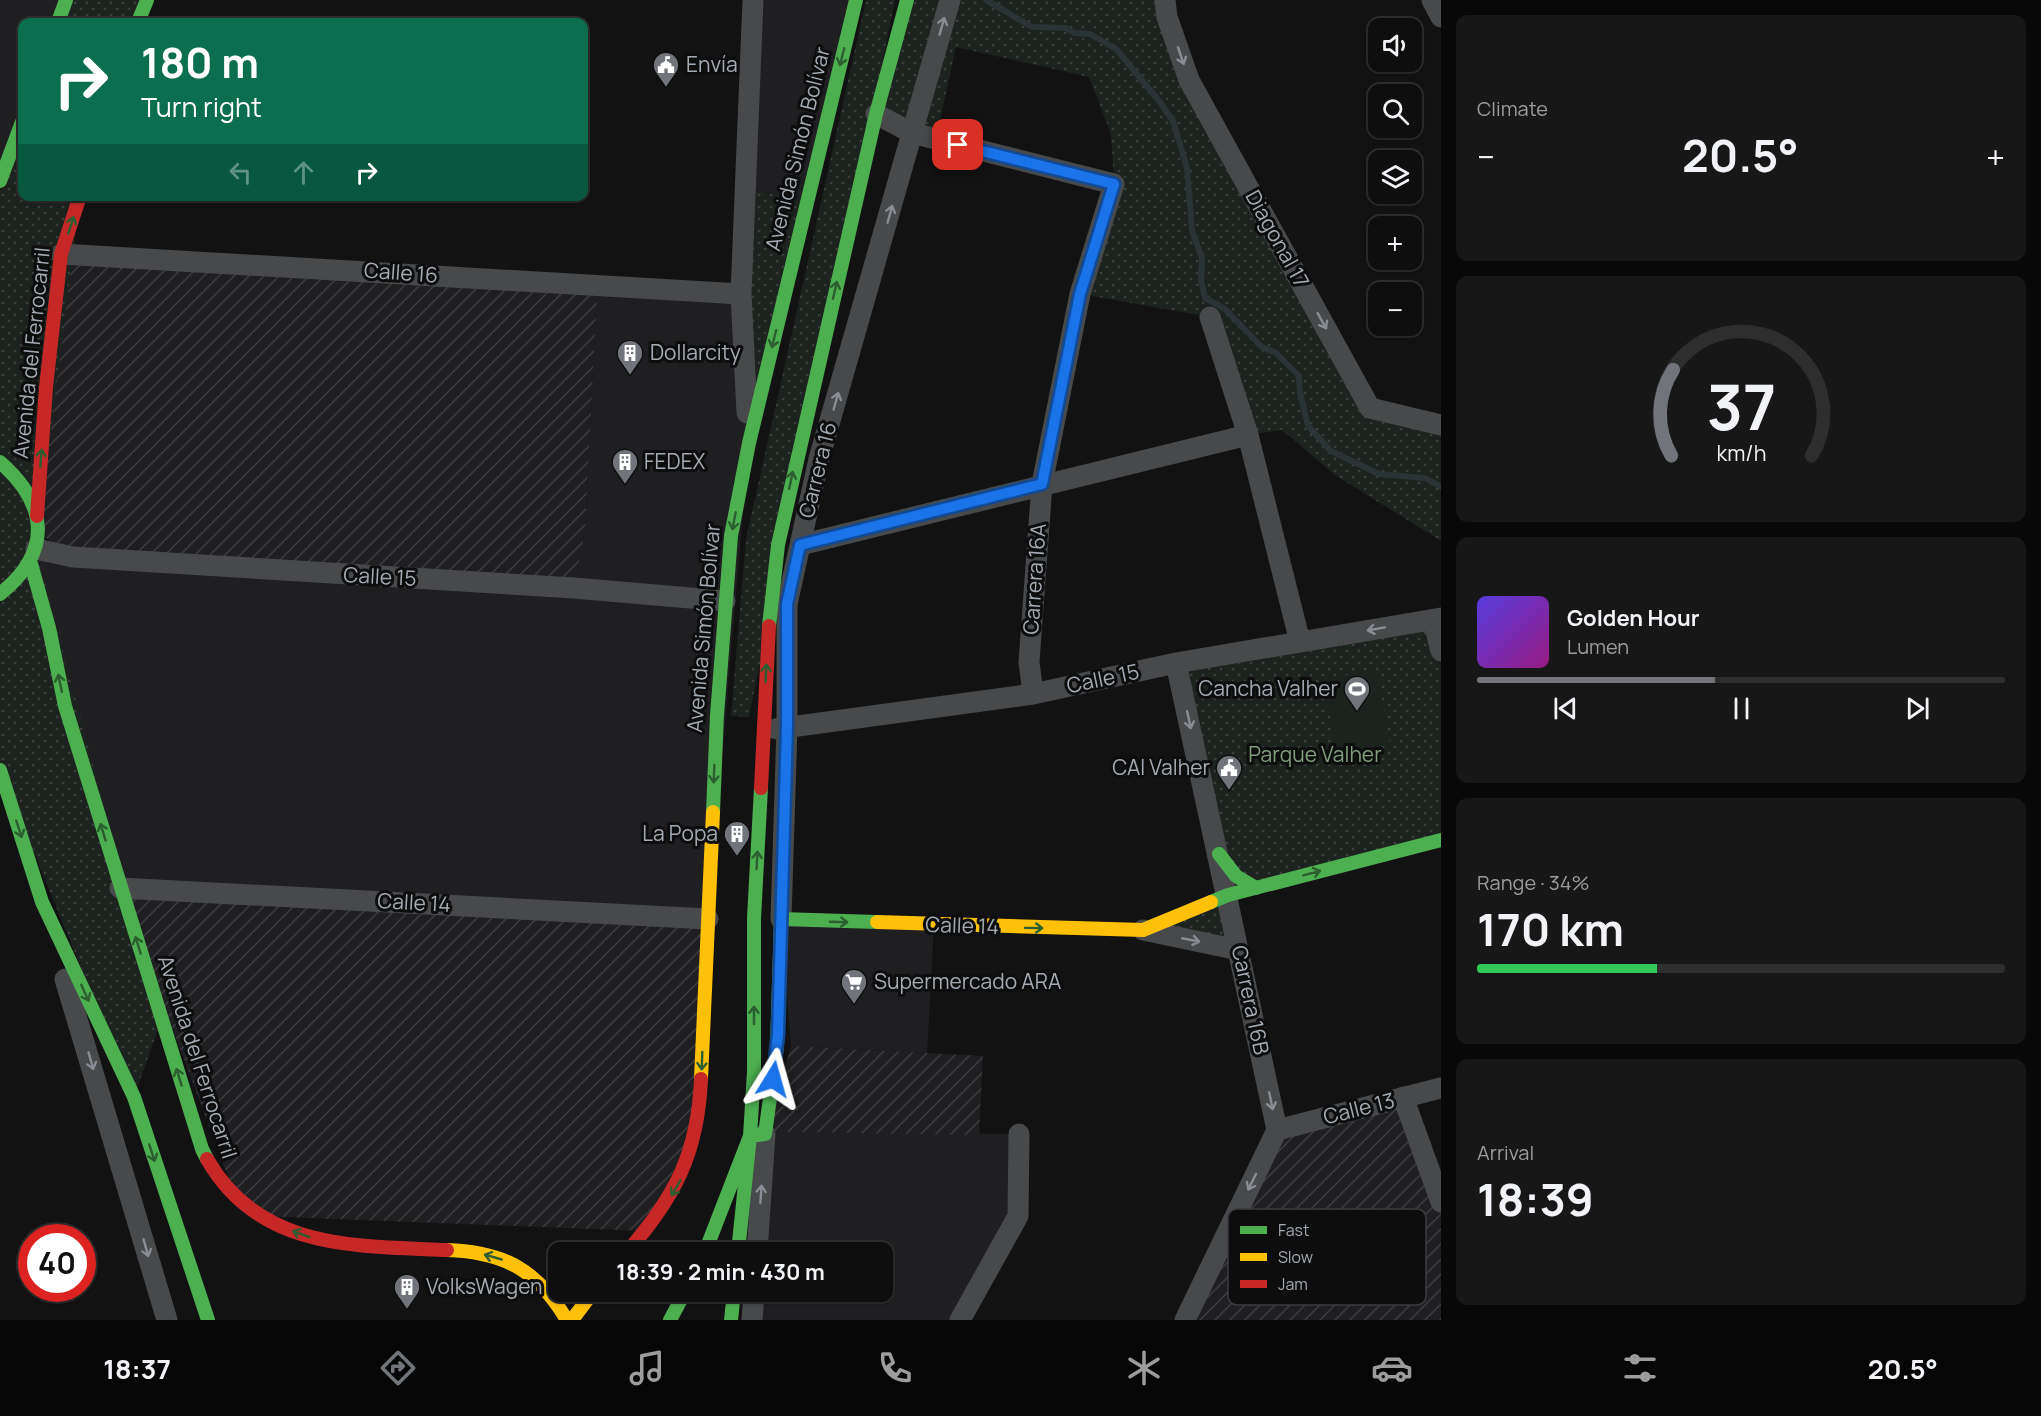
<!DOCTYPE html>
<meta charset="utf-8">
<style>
:root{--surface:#0e0e0e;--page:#171717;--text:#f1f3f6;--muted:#9b9c9e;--line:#2e2e2e;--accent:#71757b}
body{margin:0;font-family:Manrope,sans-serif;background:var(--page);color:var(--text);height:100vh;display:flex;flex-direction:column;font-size:22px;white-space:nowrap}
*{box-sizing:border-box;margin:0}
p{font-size:20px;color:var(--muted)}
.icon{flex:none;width:33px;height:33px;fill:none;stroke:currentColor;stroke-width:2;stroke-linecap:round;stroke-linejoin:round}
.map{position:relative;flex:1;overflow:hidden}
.drawer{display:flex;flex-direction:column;gap:15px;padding:15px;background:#080808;width:600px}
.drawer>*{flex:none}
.banner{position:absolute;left:18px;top:18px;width:570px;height:183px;border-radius:12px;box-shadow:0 2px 4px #0004,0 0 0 2px var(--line);background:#0b6e4f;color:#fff;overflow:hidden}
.controls{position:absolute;left:1368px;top:18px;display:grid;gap:12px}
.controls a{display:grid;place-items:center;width:54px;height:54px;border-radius:12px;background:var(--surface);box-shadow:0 2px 4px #0004,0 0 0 2px var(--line);font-size:30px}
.speed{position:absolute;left:18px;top:1224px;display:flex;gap:12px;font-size:30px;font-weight:700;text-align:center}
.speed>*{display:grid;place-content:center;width:78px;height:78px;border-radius:50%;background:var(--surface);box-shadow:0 2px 4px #0004,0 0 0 2px var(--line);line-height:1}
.speed .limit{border:9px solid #d22;background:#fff;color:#111}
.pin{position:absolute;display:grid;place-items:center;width:51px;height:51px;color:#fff;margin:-26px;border-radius:12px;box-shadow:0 3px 9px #0006}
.me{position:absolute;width:66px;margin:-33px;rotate:8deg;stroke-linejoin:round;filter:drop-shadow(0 0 4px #0008)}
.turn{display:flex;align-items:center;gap:21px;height:126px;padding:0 24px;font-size:27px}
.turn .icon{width:78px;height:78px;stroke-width:2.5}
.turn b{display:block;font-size:42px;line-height:51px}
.lanes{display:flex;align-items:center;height:57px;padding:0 24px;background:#0003;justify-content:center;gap:30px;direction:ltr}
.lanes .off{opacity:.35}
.big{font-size:45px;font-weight:700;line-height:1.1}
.drawer .tile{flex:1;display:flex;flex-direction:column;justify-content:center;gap:9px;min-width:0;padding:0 21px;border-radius:12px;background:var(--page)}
.drawer .dial{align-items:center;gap:0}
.dial svg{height:156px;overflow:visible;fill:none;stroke:var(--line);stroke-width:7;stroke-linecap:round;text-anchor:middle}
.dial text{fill:var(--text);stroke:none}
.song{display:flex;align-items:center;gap:18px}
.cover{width:72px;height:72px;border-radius:9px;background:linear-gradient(135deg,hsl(250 70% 55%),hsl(310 70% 35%))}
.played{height:6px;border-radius:3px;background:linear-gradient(90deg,var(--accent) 45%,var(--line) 45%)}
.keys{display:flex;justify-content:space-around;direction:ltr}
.heat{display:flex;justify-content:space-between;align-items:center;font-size:33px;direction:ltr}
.charge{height:9px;border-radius:4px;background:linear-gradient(90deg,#34c759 34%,var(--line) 0)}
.trip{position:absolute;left:548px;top:1242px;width:345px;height:60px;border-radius:12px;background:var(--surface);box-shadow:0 2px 4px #0004,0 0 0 2px var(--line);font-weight:700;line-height:60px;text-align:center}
.dock{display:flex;height:96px;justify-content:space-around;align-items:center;background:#060606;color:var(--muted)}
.dock .icon{width:42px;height:42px}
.dock .selected{color:var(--accent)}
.dock b{font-size:27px;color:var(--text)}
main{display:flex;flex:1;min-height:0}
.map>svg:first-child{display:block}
.built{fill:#1f1f21}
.industrial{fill:url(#industrial-furrows)}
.grass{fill:url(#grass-dots)}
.garden{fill:#1c221d}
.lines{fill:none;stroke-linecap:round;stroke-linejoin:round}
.stream{stroke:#2a3437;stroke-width:6}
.street{stroke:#47494b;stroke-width:21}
.fast{stroke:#4caf50;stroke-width:14}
.slow{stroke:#ffc107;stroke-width:14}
.jam{stroke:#c62828;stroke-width:14}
.oneway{stroke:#888e94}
.oneway2{stroke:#2c5e2f}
.route-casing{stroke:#114b97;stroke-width:15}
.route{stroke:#1a73e8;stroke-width:10}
.labels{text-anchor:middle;stroke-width:6;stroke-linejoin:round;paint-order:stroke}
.poi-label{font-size:21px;fill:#a4abb3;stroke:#0d0d0e;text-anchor:start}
.street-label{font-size:21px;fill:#a4abb3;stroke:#0d0d0e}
.park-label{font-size:21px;fill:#809d7c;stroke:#0d0d0e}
.key{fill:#0d0d0e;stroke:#3a3c40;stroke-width:1.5}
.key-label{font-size:16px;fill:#a4abb3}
</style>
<main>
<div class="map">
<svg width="1441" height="1320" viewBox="0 0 1441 1320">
<defs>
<pattern id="industrial-furrows" width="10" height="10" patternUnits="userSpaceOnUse" patternTransform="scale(1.5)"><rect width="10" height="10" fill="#1f1f21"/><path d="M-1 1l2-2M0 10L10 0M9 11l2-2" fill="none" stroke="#3d3d3f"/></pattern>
<pattern id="grass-dots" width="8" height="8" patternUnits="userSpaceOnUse" patternTransform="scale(1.5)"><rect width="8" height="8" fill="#1c221d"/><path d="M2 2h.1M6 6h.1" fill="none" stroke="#3a3f3b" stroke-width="1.8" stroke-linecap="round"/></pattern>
</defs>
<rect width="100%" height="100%" fill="#121213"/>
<path class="built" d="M0,0H66L58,22H22V122L0,181Z
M753,0H856L808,201L745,188Z
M600,286L741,294L749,443L708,919L120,888L36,549L573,588L585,530L596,311Z
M781,919L934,925L927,1053L791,1046Z
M787,1132L1019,1134L1018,1216L960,1320H752L754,1292H882V1252H757L765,1134Z"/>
<path class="industrial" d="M61,254L600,286L596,311L585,530L574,588L73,557L39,533Z
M120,888L708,919L700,1113L646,1231L256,1216L237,1201Z
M791,1046L983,1056L979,1135L787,1132L765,1134Z
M1403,1097L1441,1202V1320H1185L1277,1130Z"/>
<path class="grass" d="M66,0H147L138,22H58Z
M866,0H895L749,717L731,716L746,539Z
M907,0H1165L1167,17L1370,408L1441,425V541L1335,475L1282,430L1248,435L1210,317L1080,294L1114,184L1111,134L1089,77L956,47L936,139L876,114Z
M22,122V196L80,197L36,549L161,1021L134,1097L0,770V181Z
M745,188L808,201L749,443Z
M1433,620L1441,651V840L1228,895L1239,950L1143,930L1228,895L1176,663Z"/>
<path class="garden" d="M1376,669L1390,744L1338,755L1323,680Z"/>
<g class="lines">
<path class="stream" d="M986,0L1032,27L1066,28L1074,33L1090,34L1116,49L1160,102L1173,121L1187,168L1192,231L1202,258L1201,280L1205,298L1225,309L1262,347L1276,353L1299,376L1300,393L1308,426L1331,451L1379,474L1425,478L1441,487"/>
<path class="street" d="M1165,0L1167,17L1189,80L1370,408L1441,425
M1432,0L1441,17
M876,114L912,133L1114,184L1080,294L1042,484L1029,662L1033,694
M61,254L741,294
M1210,317L1248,435L1300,642
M747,413L741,294L753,0
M800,545L1248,435
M36,549L73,557L574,588L725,601
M1433,620L1441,651
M1176,663L1277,1130L1185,1320
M776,729L1033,694L1176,663L1441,618
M120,888L708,919
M781,919L787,727V604L819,459L950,0
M1143,930L1239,950
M65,979L167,1320
M1403,1097L1441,1202
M1277,1130L1441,1088
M757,1252L765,1134
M752,1320L754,1292
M960,1320L1018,1216L1019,1134"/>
<path class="fast" d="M58,22L66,0
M138,22L147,0
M0,181L22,122
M0,462C49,505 52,552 0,594
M31,564L49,628L65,706L202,1149L207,1159
M769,626L778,545L876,114L907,0
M0,770L42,902L134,1097L208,1320
M713,812L717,715L731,536L749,443L856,0
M1219,854L1236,876L1256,888
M1211,902L1228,895L1441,840
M705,1252L750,1136L754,1072V918L761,788
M738,1252L750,1136L765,1134L777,1047L781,919L877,922
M670,1320L685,1292
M731,1320L734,1292"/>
<path class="slow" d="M877,922L1143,930L1211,902
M701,1079L713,812
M447,1250C505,1252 537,1270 567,1320
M572,1320L593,1292"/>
<path class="jam" d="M37,516L46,387L61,254L80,196
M761,788L769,626
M207,1159C259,1250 354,1246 447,1250
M627,1252C675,1197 698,1153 701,1079"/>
</g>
<defs><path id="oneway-shaft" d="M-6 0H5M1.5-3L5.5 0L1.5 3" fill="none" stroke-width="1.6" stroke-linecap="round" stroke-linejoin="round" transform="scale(1.5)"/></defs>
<g class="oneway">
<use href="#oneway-shaft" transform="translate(942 26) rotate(-74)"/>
<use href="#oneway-shaft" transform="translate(1181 56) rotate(71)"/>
<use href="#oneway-shaft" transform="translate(890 214) rotate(-74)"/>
<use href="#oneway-shaft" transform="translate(1322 321) rotate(61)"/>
<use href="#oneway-shaft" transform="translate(836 401) rotate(-74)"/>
<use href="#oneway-shaft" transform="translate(1376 629) rotate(170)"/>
<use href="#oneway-shaft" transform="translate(1189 720) rotate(78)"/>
<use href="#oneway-shaft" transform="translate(1191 940) rotate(11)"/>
<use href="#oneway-shaft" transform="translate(91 1061) rotate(74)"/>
<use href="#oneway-shaft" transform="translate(1271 1101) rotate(78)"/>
<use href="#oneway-shaft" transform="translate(1252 1182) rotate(116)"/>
<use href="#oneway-shaft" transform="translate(761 1194) rotate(-86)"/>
<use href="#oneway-shaft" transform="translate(146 1248) rotate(74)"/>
</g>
<g class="oneway2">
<use href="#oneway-shaft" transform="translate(842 57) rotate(104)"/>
<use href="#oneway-shaft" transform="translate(71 225) rotate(-72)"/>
<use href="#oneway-shaft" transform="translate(835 290) rotate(-77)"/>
<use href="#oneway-shaft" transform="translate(774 339) rotate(104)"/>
<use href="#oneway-shaft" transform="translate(41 458) rotate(-86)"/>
<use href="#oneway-shaft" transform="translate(791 480) rotate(-78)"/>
<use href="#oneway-shaft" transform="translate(734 521) rotate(101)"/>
<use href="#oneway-shaft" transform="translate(766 673) rotate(-87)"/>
<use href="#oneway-shaft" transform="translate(60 683) rotate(-102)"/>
<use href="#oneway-shaft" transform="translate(714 774) rotate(92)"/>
<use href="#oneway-shaft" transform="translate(19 829) rotate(72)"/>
<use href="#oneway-shaft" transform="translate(103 832) rotate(-107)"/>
<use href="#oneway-shaft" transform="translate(757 860) rotate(-87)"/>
<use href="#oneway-shaft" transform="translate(1312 873) rotate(-15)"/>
<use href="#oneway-shaft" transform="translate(839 922) rotate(2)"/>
<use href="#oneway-shaft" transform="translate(1034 928) rotate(1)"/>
<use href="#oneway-shaft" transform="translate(138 945) rotate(-107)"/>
<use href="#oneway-shaft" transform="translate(85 993) rotate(65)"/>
<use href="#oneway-shaft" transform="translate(754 1015) rotate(-90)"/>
<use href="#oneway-shaft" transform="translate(702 1061) rotate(92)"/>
<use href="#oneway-shaft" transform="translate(179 1077) rotate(-107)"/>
<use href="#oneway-shaft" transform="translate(152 1153) rotate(72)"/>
<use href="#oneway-shaft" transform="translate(676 1188) rotate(120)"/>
<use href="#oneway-shaft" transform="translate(301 1234) rotate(-160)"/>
<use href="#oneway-shaft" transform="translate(493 1257) rotate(-164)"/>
</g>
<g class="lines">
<g class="route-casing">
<path id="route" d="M773,1079L778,1034L787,727V604L800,545L1042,484L1080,294L1114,184L958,145"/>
</g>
<use href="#route" class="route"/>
</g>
<defs>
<g id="civic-pin" transform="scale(1.35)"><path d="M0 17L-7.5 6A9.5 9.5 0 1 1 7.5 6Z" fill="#71757b" stroke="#0d0d0e"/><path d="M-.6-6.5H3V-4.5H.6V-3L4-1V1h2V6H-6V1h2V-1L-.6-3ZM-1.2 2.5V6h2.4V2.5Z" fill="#fff"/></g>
<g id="building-pin" transform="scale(1.35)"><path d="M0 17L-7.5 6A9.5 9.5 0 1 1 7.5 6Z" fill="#71757b" stroke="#0d0d0e"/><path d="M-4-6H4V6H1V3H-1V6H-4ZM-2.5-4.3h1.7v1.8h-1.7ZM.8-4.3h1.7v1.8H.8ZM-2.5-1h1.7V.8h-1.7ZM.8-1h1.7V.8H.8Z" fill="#fff"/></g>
<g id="stadium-pin" transform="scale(1.35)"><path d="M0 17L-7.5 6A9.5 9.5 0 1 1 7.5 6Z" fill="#71757b" stroke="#0d0d0e"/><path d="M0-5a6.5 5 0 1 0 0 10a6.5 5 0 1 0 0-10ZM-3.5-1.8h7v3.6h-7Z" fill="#fff"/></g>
<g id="supermarket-pin" transform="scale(1.35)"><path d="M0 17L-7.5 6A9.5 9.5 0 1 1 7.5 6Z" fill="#71757b" stroke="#0d0d0e"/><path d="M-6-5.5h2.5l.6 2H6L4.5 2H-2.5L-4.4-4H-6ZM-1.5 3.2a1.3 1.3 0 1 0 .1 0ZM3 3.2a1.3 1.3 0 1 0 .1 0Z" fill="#fff"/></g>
</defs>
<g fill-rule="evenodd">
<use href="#civic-pin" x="666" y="65"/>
<use href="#building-pin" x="630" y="353"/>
<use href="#building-pin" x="625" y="462"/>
<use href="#stadium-pin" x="1357" y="689"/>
<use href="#civic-pin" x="1229" y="768"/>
<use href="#building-pin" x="737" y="834"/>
<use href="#supermarket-pin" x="854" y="982"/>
<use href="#building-pin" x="407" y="1287"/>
</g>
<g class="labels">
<g class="poi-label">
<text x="686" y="72">Envía</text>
<text x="650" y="360">Dollarcity</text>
<text x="644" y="469">FEDEX</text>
<text x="1338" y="696" text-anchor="end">Cancha Valher</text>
<text x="1210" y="775" text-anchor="end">CAI Valher</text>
<text x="718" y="841" text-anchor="end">La Popa</text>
<text x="874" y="989">Supermercado ARA</text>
<text x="426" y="1294">VolksWagen</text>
</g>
<g class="street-label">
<text transform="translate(798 149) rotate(-76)" y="7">Avenida Simón Bolívar</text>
<text transform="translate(1277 239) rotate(61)" y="7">Diagonal 17</text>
<text transform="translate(401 273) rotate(4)" y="7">Calle 16</text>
<text transform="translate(32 353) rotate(-84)" y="7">Avenida del Ferrocarril</text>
<text transform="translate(818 470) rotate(-76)" y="7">Carrera 16</text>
<text transform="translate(380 577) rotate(3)" y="7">Calle 15</text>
<text transform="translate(1035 579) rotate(-86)" y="7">Carrera 16A</text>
<text transform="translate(704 628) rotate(-85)" y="7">Avenida Simón Bolívar</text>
<text transform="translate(1103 679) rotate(-12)" y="7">Calle 15</text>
<text transform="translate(414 903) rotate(3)" y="7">Calle 14</text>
<text transform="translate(962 926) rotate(2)" y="7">Calle 14</text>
<text transform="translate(1250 1000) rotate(78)" y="7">Carrera 16B</text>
<text transform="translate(197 1057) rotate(72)" y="7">Avenida del Ferrocarril</text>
<text transform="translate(1359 1109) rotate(-14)" y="7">Calle 13</text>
</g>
<g class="park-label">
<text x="1315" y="762">Parque Valher</text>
</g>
</g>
<rect x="1228" y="1209" width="198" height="96" rx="9" class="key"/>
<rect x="1240" y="1226" width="27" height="8" fill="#4caf50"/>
<rect x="1240" y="1253" width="27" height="8" fill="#ffc107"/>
<rect x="1240" y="1280" width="27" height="8" fill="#c62828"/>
<g class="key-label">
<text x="1278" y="1236">Fast</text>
<text x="1278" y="1263">Slow</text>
<text x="1278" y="1290">Jam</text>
</g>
</svg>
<div class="controls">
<a><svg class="icon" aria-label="sound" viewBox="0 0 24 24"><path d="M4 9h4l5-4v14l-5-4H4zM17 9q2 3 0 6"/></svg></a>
<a><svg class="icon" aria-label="search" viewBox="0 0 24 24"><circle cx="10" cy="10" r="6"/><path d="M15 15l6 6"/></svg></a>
<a><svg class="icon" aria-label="layers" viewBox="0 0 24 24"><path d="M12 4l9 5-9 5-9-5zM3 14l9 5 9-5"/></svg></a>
<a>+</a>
<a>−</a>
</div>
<div class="speed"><div class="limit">40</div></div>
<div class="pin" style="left:958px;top:145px;background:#d93025"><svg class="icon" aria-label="arrive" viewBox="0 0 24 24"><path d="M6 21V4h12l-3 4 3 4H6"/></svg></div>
<svg class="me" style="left:773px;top:1079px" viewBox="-20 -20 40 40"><path d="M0-17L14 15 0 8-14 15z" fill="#1a73e8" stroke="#fff" stroke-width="4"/></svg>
<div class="trip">18:39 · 2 min · 430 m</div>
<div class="banner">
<div class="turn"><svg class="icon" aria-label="right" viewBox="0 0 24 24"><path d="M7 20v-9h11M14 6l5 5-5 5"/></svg><div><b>180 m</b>Turn right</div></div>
<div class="lanes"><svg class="icon off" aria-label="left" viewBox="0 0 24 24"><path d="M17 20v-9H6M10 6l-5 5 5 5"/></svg><svg class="icon off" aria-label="ahead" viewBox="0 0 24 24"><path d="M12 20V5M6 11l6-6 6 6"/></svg><svg class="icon" aria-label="right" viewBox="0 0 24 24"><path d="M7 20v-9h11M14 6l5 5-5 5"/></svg></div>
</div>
</div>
<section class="drawer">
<div class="tile"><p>Climate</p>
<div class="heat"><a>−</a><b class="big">20.5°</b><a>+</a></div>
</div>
<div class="tile dial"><svg viewBox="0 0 100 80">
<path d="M14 69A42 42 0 1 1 86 69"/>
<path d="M14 69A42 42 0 0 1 15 25" stroke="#71757b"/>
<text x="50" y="56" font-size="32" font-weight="700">37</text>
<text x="50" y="72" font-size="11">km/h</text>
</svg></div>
<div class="tile">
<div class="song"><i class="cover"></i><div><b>Golden Hour</b><p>Lumen</p></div></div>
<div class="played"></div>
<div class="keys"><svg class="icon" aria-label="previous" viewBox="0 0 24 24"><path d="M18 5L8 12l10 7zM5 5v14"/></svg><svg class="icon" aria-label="pause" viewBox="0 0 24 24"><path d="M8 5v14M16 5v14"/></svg><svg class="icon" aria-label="next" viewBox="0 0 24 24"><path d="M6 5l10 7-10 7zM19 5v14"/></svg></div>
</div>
<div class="tile"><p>Range · 34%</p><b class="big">170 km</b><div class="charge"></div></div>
<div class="tile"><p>Arrival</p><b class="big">18:39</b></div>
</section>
</main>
<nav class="dock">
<b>18:37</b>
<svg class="icon selected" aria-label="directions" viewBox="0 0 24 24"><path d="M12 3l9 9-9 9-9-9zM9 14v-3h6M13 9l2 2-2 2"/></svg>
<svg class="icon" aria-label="music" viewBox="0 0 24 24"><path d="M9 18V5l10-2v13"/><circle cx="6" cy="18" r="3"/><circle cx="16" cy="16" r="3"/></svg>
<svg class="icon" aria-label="phone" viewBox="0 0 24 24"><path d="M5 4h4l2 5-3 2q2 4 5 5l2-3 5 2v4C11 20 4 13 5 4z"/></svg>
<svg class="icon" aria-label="climate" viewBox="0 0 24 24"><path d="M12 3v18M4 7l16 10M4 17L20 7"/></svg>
<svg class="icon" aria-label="car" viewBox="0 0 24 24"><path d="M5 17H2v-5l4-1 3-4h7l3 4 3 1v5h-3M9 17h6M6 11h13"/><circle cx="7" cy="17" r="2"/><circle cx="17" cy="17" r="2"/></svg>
<svg class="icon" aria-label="filters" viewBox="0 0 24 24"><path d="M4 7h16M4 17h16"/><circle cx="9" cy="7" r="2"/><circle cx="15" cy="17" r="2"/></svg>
<b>20.5°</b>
</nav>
